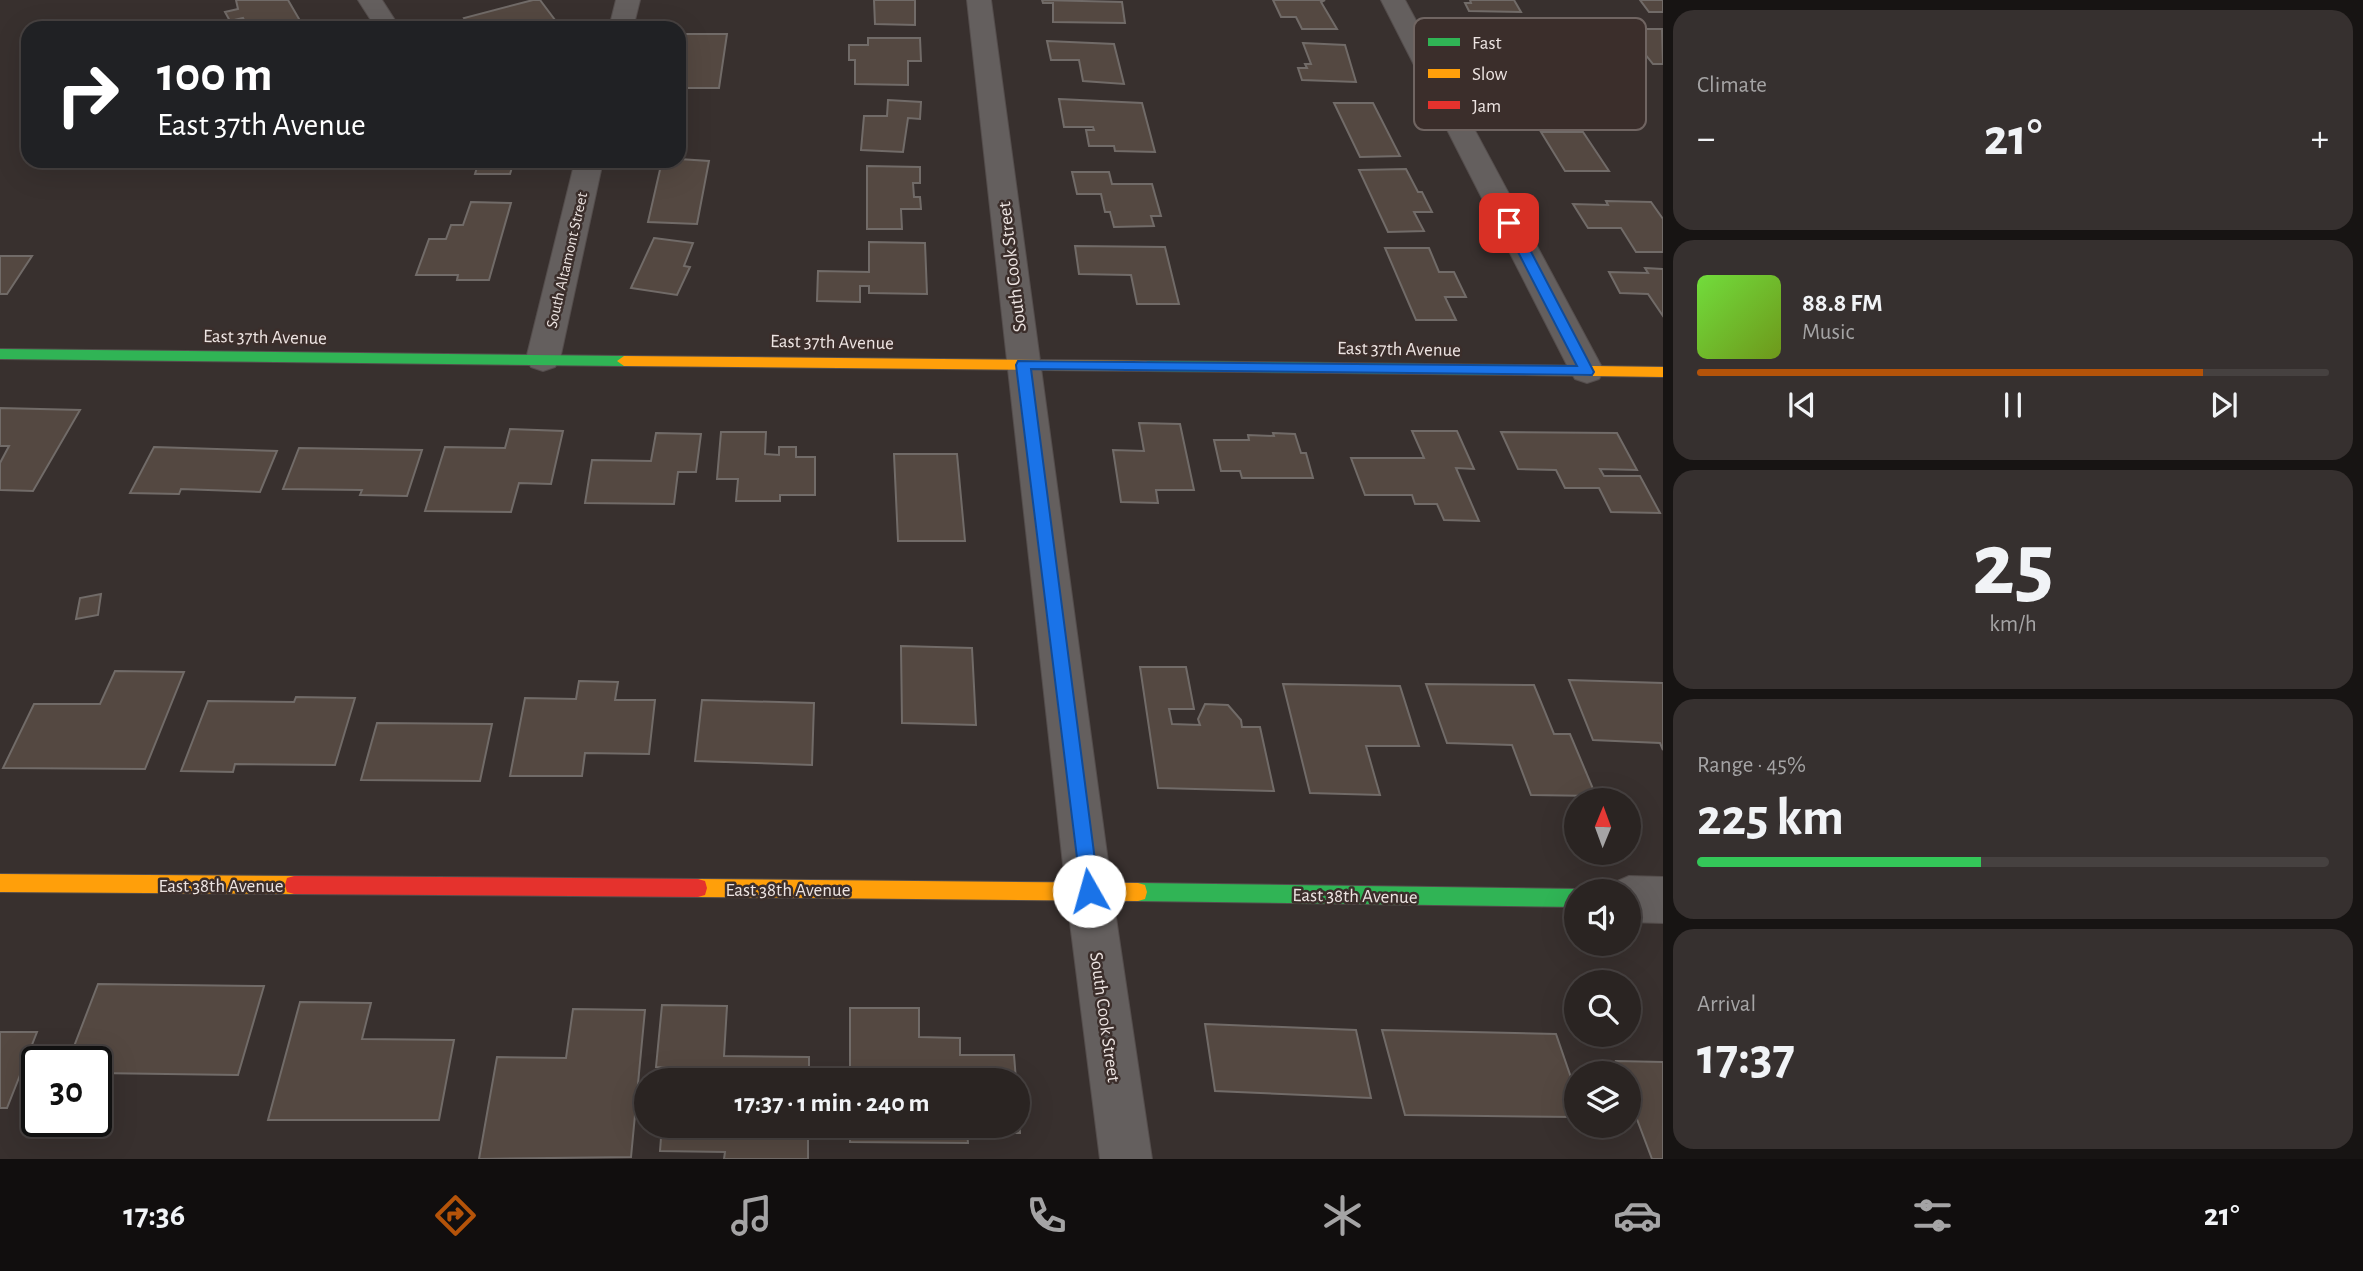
<!DOCTYPE html>
<meta charset="utf-8">
<style>
:root{--surface:#2a2422;--page:#36302f;--text:#f1f3f6;--muted:#a5a4a5;--line:#464140;--accent:#b45309}
body{margin:0;font-family:"Alegreya Sans",sans-serif;background:var(--page);color:var(--text);height:100vh;display:flex;flex-direction:column;font-size:26px;white-space:nowrap}
*{box-sizing:border-box;margin:0}
p{font-size:23px;color:var(--muted)}
.icon{flex:none;width:38px;height:38px;fill:none;stroke:currentColor;stroke-width:2;stroke-linecap:round;stroke-linejoin:round}
.map{position:relative;flex:1;overflow:hidden}
.sheet{display:flex;flex-direction:column;gap:10px;padding:10px;background:#171413;width:700px}
.sheet>*{flex:none}
.top-card{position:absolute;left:21px;top:21px;width:665px;height:147px;border-radius:21px;box-shadow:0 7px 28px #0002,0 0 0 2px var(--line);background:#202124;color:#fff;overflow:hidden}
.needle{width:46px;rotate:1deg}
.buttons{position:absolute;left:1564px;top:788px;display:grid;gap:14px}
.buttons a{display:grid;place-items:center;width:77px;height:77px;border-radius:50%;background:var(--surface);box-shadow:0 7px 28px #0002,0 0 0 2px var(--line);font-size:35px}
.speed{position:absolute;left:21px;top:1046px;display:flex;gap:14px;font-size:35px;font-weight:700;text-align:center}
.speed>*{display:grid;place-content:center;width:91px;height:91px;border-radius:50%;background:var(--surface);box-shadow:0 7px 28px #0002,0 0 0 2px var(--line);line-height:1}
.speed .limit{border:4px solid #111;border-radius:10px;background:#fff;color:#111}
.pin{position:absolute;display:grid;place-items:center;width:60px;height:60px;color:#fff;margin:-30px;border-radius:14px;box-shadow:0 4px 10px #0006}
.me{position:absolute;width:77px;margin:-38px;rotate:353deg;stroke-linejoin:round;filter:drop-shadow(0 0 5px #0008)}
.turn{display:flex;align-items:center;gap:24px;height:147px;padding:0 21px;font-size:32px}
.turn .icon{width:91px;height:91px;stroke-width:2.5}
.turn b{display:block;font-size:49px;line-height:60px}
.big{font-size:52px;font-weight:700;line-height:1.1}
.sheet .tile{flex:1;display:flex;flex-direction:column;justify-content:center;gap:10px;min-width:0;padding:0 24px;border-radius:21px;background:var(--page)}
.sheet .dial{align-items:center;gap:0}
.dial b{font-size:91px;line-height:1}
.song{display:flex;align-items:center;gap:21px}
.cover{width:84px;height:84px;border-radius:10px;background:linear-gradient(135deg,hsl(100 70% 55%),hsl(80 70% 35%))}
.played{height:7px;border-radius:4px;background:linear-gradient(90deg,var(--accent) 80%,var(--line) 80%)}
.keys{display:flex;justify-content:space-around;direction:ltr}
.heat{display:flex;justify-content:space-between;align-items:center;font-size:38px;direction:ltr}
.charge{height:10px;border-radius:5px;background:linear-gradient(90deg,#34c759 45%,var(--line) 0)}
.trip{position:absolute;left:634px;top:1068px;width:396px;height:70px;border-radius:35px;background:var(--surface);box-shadow:0 7px 28px #0002,0 0 0 2px var(--line);font-weight:700;line-height:70px;text-align:center}
.tabs{display:flex;height:112px;justify-content:space-around;align-items:center;background:#110e0e;color:var(--muted)}
.tabs .icon{width:49px;height:49px}
.tabs .on{color:var(--accent)}
.tabs b{font-size:32px;color:var(--text)}
main{display:flex;flex:1;min-height:0}
.map>svg:first-child{display:block}
.building{fill:#544841;stroke:#716b68;stroke-width:2}
.lines{fill:none;stroke-linecap:round;stroke-linejoin:round}
.street-casing{stroke:#544d4c;stroke-width:2}
.fast-casing{stroke:#544d4c;stroke-width:2}
.slow-casing{stroke:#544d4c;stroke-width:2}
.jam-casing{stroke:#544d4c;stroke-width:2}
.street{fill:#645f5e;fill-rule:evenodd}
.fast{fill:#30b455;fill-rule:evenodd}
.slow{fill:#ff9f0a;fill-rule:evenodd}
.jam{fill:#e5322d;fill-rule:evenodd}
.route{fill:#1a73e8;stroke:#114b97;stroke-width:2}
.labels{text-anchor:middle;stroke-width:5;stroke-linejoin:round;paint-order:stroke}
.far-street-label{font-size:16px;fill:#ede4e2;stroke:#3b2e2b}
.street-label{font-size:19px;fill:#ede4e2;stroke:#3b2e2b}
.key{fill:#3b2e2b;stroke:#706562;stroke-width:2}
.key-label{font-size:19px;fill:#ede4e2}
</style>
<main>
<div class="map">
<svg width="1663" height="1159" viewBox="0 0 1663 1159">
<rect width="100%" height="100%" fill="#38302e"/>
<path class="building" d="M236,0H288L302,24L287,28H248L243,18L230,21L225,12L238,9Z
M533,0H540L561,28H521L518,23L500,28H471L464,18Z
M874,0H915V25L875,24Z
M1042,0L1122,2L1125,23L1053,22V3H1043Z
M1273,0H1325L1321,2L1337,29H1302L1296,17H1281Z
M1470,0H1514L1521,12L1469,11L1465,3H1471Z
M1640,0H1663V12H1649Z
M1625,29H1662L1663,64H1653Z
M679,34H727L719,88H679Z
M868,38H920L921,61H908V85L855,84V60H849V45H868Z
M1047,41L1114,44L1124,84L1083,81L1079,60H1051Z
M1303,43L1345,45L1356,82L1302,80L1298,68H1307L1305,64H1311Z
M1059,99L1142,103L1155,152L1115,151L1114,146H1089L1086,130H1094L1093,127H1064Z
M888,100L921,102L920,119L908,118L903,152L861,150L864,116H887Z
M1334,103H1373L1400,156L1360,157Z
M1541,132H1583L1609,171H1565Z
M679,159L709,161L697,224L648,222L662,161Z
M479,161H514L510,174H475Z
M867,166L920,167V183H913L914,197H920L921,209H901L902,229H867Z
M1406,169L1418,192H1422L1432,212H1414L1424,231L1388,232L1359,170Z
M1072,172H1109L1112,184H1152L1161,216H1151L1154,226L1114,227L1110,212H1105L1101,194H1077Z
M1606,201L1651,202L1663,219V252H1636L1621,228H1588L1573,204L1608,205Z
M471,202L511,203L489,280H457L458,275H416L429,239H446L451,225H463Z
M654,238L693,243L684,266L690,267L677,295L631,288Z
M869,242L925,243L927,294L869,293V286H860V302L817,301L818,271L869,272Z
M1075,246L1165,247L1179,304H1137L1131,275L1079,274Z
M1385,248H1429L1439,272H1454L1466,297H1445L1456,320H1416Z
M0,256H32L7,294H0Z
M1645,268L1663,269V316L1648,294L1620,293L1609,272L1648,273Z
M0,408L80,410L33,491L0,490V463L9,446H0Z
M1139,423L1180,424L1194,490H1156L1158,503L1121,502L1113,450L1144,451Z
M510,429L563,431L551,484L519,483L511,512L425,511L445,447L505,448Z
M1412,431H1457L1474,469L1456,468L1479,521L1444,520L1437,504H1415L1412,495H1365L1351,458H1424Z
M721,432H766L765,454L779,455V447H796V457H815V495H780V501H736L738,479H717Z
M1501,432L1617,433L1637,470L1600,469L1604,476H1640L1660,513L1611,512L1599,488H1565L1556,470L1518,469Z
M656,433L701,434L696,472H678L674,504L585,503L592,460L651,461Z
M1273,433L1295,434L1301,453H1306L1313,478H1242L1240,471H1221L1214,440H1249L1248,435L1274,436Z
M154,447L277,451L260,492L181,489L179,494L130,493Z
M299,448L422,450L407,496L360,495L362,490L283,489Z
M894,454H957L965,541H898Z
M101,594L98,615L76,619L80,598Z
M901,646L972,648L976,725L902,723Z
M1140,667H1186L1194,709H1169L1172,724L1200,725L1198,719L1205,704L1228,705L1241,720L1242,727H1260L1274,791L1158,788Z
M115,671L184,672L145,769L3,768L34,704H100Z
M1569,680L1663,683V750L1660,743L1593,740Z
M579,681L618,682L615,700H655L649,754L585,753L582,776H510L525,698L576,699Z
M1283,684L1400,686L1419,746H1366L1380,795L1310,793Z
M1426,684L1534,685L1554,734H1570L1596,796L1531,795L1512,745L1447,743Z
M296,697L355,698L335,765L235,764L233,772L181,771L208,701L294,702Z
M702,700L814,703L812,765L695,761Z
M377,723L492,724L480,781L361,780Z
M98,984L264,986L238,1075L96,1073V1062H68Z
M300,1002L371,1003L362,1039L454,1040L439,1120H268Z
M662,1005L727,1006L724,1056L809,1057V1080H666L667,1068L656,1067Z
M850,1008H919V1037L960,1038V1055H1014L1016,1080H850Z
M573,1009L645,1010L631,1157L479,1159L497,1057L566,1058Z
M1205,1024L1356,1030L1371,1098L1215,1091Z
M1382,1030L1556,1034L1577,1095V1117L1405,1115Z
M0,1032H37L7,1108H0Z
M1616,1061L1663,1062V1159H1652L1629,1098V1073H1620Z
M1017,1086L1020,1133L967,1132L968,1143L850,1142V1125H1017Z
M662,1125H808V1159H724L725,1152L660,1151Z"/>
<g class="lines">
<g class="street-casing">
<path id="street" d="M358,0H382L400,28H376Z
M616,0H640L633,28H609Z
M967,0H991L1112,891L1152,1159H1100L1066,891Z
M1381,0H1405L1604,371L1599,379L1587,383L1575,379L1570,371Z
M575,161H603L560,359L555,367L543,371L531,367L526,359Z
M1629,876L1663,877V923L1629,922V891H1609L1613,883Z"/>
</g>
<g class="fast-casing">
<path id="fast" d="M0,349L624,356L631,361L624,366L0,359Z
M1146,361L1517,365L1524,370L1517,375L1146,371L1139,366Z
M1138,883L1577,889L1582,891H1577V907L1138,901L1131,899L1129,892L1131,885Z"/>
</g>
<g class="slow-casing">
<path id="slow" d="M624,356L1146,361L1153,366L1146,371L624,366L617,361Z
M1517,365L1663,367V377L1517,375L1510,370Z
M0,874L294,876L301,878L303,885L301,892L294,894L0,892Z
M698,879L1138,883L1145,885L1147,892L1145,899L1138,901L698,897L691,895L689,888L691,881Z"/>
</g>
<g class="jam-casing">
<path id="jam" d="M294,876L698,879L705,881L707,888L705,895L698,897L294,894L287,892L285,885L287,878Z"/>
</g>
<use href="#street" class="street"/>
<use href="#fast" class="fast"/>
<use href="#slow" class="slow"/>
<use href="#jam" class="jam"/>
</g>
<path class="route" d="M1509,219L1516,223L1594,372L1592,375L1031,369L1099,891L1096,898L1089,900L1082,898L1016,365L1018,361L1577,366L1503,223Z"/>
<g class="labels">
<g class="far-street-label">
<text transform="translate(566 260) rotate(-77)" y="6">South Altamont Street</text>
</g>
<g class="street-label">
<text transform="translate(1011 267) rotate(-97)" y="7">South Cook Street</text>
<text transform="translate(265 336) rotate(1)" y="7">East 37th Avenue</text>
<text transform="translate(832 341) rotate(1)" y="7">East 37th Avenue</text>
<text transform="translate(1399 348) rotate(1)" y="7">East 37th Avenue</text>
<text x="221" y="892">East 38th Avenue</text>
<text x="788" y="896">East 38th Avenue</text>
<text transform="translate(1355 895) rotate(1)" y="7">East 38th Avenue</text>
<text transform="translate(1106 1017) rotate(82)" y="7">South Cook Street</text>
</g>
</g>
<rect x="1414" y="18" width="232" height="112" rx="10" class="key"/>
<rect x="1428" y="38" width="32" height="8" fill="#30b455"/>
<rect x="1428" y="69" width="32" height="9" fill="#ff9f0a"/>
<rect x="1428" y="101" width="32" height="8" fill="#e5322d"/>
<g class="key-label">
<text x="1472" y="49">Fast</text>
<text x="1472" y="80">Slow</text>
<text x="1472" y="112">Jam</text>
</g>
</svg>
<div class="buttons">
<a><svg class="needle" viewBox="-14 -14 28 28"><path d="M0-13l5 13h-10z" fill="#e53935"/><path d="M0 13l5-13h-10z" fill="#a5a4a5"/></svg></a>
<a><svg class="icon" aria-label="sound" viewBox="0 0 24 24"><path d="M4 9h4l5-4v14l-5-4H4zM17 9q2 3 0 6"/></svg></a>
<a><svg class="icon" aria-label="search" viewBox="0 0 24 24"><circle cx="10" cy="10" r="6"/><path d="M15 15l6 6"/></svg></a>
<a><svg class="icon" aria-label="layers" viewBox="0 0 24 24"><path d="M12 4l9 5-9 5-9-5zM3 14l9 5 9-5"/></svg></a>
</div>
<div class="speed"><div class="limit">30</div></div>
<div class="pin" style="left:1509px;top:223px;background:#d93025"><svg class="icon" aria-label="arrive" viewBox="0 0 24 24"><path d="M6 21V4h12l-3 4 3 4H6"/></svg></div>
<svg class="me" style="left:1089px;top:891px" viewBox="-20 -20 40 40"><circle r="19" fill="#fff"/><path d="M0-13L10 11 0 6-10 11z" fill="#1a73e8"/></svg>
<div class="trip">17:37 · 1 min · 240 m</div>
<div class="top-card">
<div class="turn"><svg class="icon" aria-label="right" viewBox="0 0 24 24"><path d="M7 20v-9h11M14 6l5 5-5 5"/></svg><div><b>100 m</b>East 37th Avenue</div></div>
</div>
</div>
<section class="sheet">
<div class="tile"><p>Climate</p>
<div class="heat"><a>−</a><b class="big">21°</b><a>+</a></div>
</div>
<div class="tile">
<div class="song"><i class="cover"></i><div><b>88.8 FM</b><p>Music</p></div></div>
<div class="played"></div>
<div class="keys"><svg class="icon" aria-label="previous" viewBox="0 0 24 24"><path d="M18 5L8 12l10 7zM5 5v14"/></svg><svg class="icon" aria-label="pause" viewBox="0 0 24 24"><path d="M8 5v14M16 5v14"/></svg><svg class="icon" aria-label="next" viewBox="0 0 24 24"><path d="M6 5l10 7-10 7zM19 5v14"/></svg></div>
</div>
<div class="tile dial"><b>25</b><p>km/h</p></div>
<div class="tile"><p>Range · 45%</p><b class="big">225 km</b><div class="charge"></div></div>
<div class="tile"><p>Arrival</p><b class="big">17:37</b></div>
</section>
</main>
<nav class="tabs">
<b>17:36</b>
<svg class="icon on" aria-label="directions" viewBox="0 0 24 24"><path d="M12 3l9 9-9 9-9-9zM9 14v-3h6M13 9l2 2-2 2"/></svg>
<svg class="icon" aria-label="music" viewBox="0 0 24 24"><path d="M9 18V5l10-2v13"/><circle cx="6" cy="18" r="3"/><circle cx="16" cy="16" r="3"/></svg>
<svg class="icon" aria-label="phone" viewBox="0 0 24 24"><path d="M5 4h4l2 5-3 2q2 4 5 5l2-3 5 2v4C11 20 4 13 5 4z"/></svg>
<svg class="icon" aria-label="climate" viewBox="0 0 24 24"><path d="M12 3v18M4 7l16 10M4 17L20 7"/></svg>
<svg class="icon" aria-label="car" viewBox="0 0 24 24"><path d="M5 17H2v-5l4-1 3-4h7l3 4 3 1v5h-3M9 17h6M6 11h13"/><circle cx="7" cy="17" r="2"/><circle cx="17" cy="17" r="2"/></svg>
<svg class="icon" aria-label="filters" viewBox="0 0 24 24"><path d="M4 7h16M4 17h16"/><circle cx="9" cy="7" r="2"/><circle cx="15" cy="17" r="2"/></svg>
<b>21°</b>
</nav>
